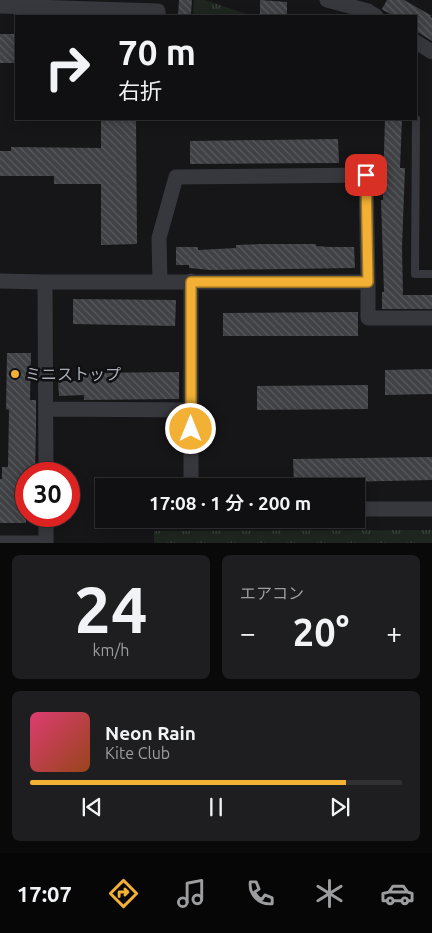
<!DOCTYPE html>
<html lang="ja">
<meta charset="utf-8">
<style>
:root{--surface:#101012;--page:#1e1e20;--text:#f1f3f6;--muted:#9c9d9f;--line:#303032;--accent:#f2b134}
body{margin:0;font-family:Ubuntu,"Noto Sans JP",sans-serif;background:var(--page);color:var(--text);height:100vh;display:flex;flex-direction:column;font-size:19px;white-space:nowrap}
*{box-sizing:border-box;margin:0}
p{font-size:16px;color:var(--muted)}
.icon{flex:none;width:28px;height:28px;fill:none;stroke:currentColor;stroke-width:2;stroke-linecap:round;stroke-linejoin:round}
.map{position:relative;height:543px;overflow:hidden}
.side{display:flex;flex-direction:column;gap:12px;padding:12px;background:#09090a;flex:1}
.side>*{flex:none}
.guide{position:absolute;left:15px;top:15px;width:402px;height:105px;border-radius:0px;box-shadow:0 2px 12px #0003,0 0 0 1px var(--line);background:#101012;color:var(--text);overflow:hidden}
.speed{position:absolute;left:15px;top:462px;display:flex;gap:10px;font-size:25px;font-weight:700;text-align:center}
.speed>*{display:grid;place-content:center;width:65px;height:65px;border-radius:50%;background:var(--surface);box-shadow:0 2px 12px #0003,0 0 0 1px var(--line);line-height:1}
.speed .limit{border:8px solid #d22;background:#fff;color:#111}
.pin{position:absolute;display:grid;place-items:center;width:42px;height:42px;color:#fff;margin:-21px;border-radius:10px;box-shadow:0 2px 8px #0006}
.me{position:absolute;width:55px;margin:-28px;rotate:0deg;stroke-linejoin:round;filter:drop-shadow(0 0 4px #0008)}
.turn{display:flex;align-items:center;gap:18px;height:105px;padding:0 20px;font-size:22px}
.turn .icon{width:65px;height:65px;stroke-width:2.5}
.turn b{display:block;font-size:35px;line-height:42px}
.big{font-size:38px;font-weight:600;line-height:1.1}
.side .widget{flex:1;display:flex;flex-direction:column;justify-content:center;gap:8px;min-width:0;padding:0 18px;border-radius:8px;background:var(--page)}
.side .dial{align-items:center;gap:0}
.dial b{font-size:65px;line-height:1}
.song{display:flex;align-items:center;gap:15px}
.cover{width:60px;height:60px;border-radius:8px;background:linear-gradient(135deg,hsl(340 70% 55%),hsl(20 70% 35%))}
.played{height:5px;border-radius:2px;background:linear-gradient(90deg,var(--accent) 85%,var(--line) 85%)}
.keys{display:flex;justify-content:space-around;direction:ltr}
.heat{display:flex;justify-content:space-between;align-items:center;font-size:28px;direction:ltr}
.side .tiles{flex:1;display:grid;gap:12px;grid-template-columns:1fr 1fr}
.widget:last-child{grid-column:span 2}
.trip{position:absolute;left:95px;top:478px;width:270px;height:50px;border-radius:0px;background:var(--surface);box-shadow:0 2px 12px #0003,0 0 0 1px var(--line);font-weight:600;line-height:50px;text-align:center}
.tabs{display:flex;height:80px;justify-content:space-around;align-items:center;background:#060607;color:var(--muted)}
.tabs .icon{width:35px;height:35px}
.tabs .active{color:var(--accent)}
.tabs b{font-size:22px;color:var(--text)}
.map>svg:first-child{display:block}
.grass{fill:url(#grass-tufts)}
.building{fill:url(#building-back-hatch)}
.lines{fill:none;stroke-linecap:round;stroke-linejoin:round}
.lane{stroke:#37383d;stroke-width:8}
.street{stroke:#37383d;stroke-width:15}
.route-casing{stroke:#9d7322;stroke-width:12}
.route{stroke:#f2b134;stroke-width:9}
.poi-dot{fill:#f2b134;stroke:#111113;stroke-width:2}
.labels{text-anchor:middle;stroke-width:5;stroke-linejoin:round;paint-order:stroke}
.poi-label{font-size:16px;fill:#a8adb8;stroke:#111113;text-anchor:start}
</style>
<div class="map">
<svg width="432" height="543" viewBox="0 0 432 543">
<defs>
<pattern id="grass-tufts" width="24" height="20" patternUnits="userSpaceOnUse" patternTransform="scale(1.25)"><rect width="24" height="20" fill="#1e261f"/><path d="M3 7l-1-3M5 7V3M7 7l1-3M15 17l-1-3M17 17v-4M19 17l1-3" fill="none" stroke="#3c433d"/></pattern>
<pattern id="building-back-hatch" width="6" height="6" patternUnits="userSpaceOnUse" patternTransform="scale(1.25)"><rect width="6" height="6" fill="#404145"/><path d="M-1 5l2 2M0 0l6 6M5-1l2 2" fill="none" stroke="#595a5e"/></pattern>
</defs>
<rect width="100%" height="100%" fill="#161618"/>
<path class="grass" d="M194,0H205L252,16H193Z
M432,530V543H154V531Z"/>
<path class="building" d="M179,0H192L191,14H190V16H178Z
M260,0L287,2V16L260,14Z
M387,0H404L432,16H430L432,18V41L416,31V16H394L383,10L382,9Z
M0,34H16V63H0Z
M101,119H136L137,244L101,245V184H54V176H0V151H11V147L101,148Z
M385,119H402L400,168H405L402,247L403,295H432V309H382V292H384L381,200H383V185Z
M338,139L339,163L190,164V141Z
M261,244H316V246L330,247H354L355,268L210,270L189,268V265H176V247H198V250L236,248V245Z
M73,299L176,300L175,326L73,324Z
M358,312V336H223V313Z
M7,353H31L30,400H36V425L35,474H26V523H0V479H2V467H8L9,410L6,409Z
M432,369V394L385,395V370Z
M179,372V399L84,400V395L59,396L58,381H83V373Z
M368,385V409L257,410V386Z
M432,457V480L294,483L293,459Z"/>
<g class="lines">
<path class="lane" d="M416,119L415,274H432"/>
<path class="street" d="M327,0L368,11L376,16
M0,6L158,11V16
M416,42L432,52
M0,281L45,282H368V318H432
M45,282L46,474
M160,282L159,238L176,177L366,175L368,282
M46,409L191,410
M191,486V281
M356,509H432
M46,516V543
M0,543H46"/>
</g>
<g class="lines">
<g class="route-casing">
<path id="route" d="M191,429V282H368L366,175"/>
</g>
<use href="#route" class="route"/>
</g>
<circle class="poi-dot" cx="15" cy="374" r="5"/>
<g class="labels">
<g class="poi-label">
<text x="25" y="380">ミニストップ</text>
</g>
</g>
</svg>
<div class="speed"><div class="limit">30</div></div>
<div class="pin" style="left:366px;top:175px;background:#d93025"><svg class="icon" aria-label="arrive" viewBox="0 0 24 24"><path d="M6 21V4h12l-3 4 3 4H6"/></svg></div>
<svg class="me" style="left:191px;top:429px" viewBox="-20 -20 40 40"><circle r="17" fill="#f2b134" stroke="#fff" stroke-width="3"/><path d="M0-11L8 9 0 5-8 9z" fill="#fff"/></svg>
<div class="trip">17:08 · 1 分 · 200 m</div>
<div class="guide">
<div class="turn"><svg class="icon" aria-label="right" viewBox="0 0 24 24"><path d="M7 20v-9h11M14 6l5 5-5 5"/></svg><div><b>70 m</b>右折</div></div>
</div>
</div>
<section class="side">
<div class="tiles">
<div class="widget dial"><b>24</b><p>km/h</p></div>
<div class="widget"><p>エアコン</p>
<div class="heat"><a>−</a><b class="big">20°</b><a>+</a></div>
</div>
<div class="widget">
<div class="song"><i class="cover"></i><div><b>Neon Rain</b><p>Kite Club</p></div></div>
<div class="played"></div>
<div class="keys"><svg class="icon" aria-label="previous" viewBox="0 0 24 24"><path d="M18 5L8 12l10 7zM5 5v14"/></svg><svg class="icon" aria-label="pause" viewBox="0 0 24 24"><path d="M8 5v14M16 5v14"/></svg><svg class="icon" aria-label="next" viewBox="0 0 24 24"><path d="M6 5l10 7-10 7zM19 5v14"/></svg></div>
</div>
</div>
</section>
<nav class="tabs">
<b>17:07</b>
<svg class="icon active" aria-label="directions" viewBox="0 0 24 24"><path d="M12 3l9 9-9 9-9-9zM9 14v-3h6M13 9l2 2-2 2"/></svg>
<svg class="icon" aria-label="music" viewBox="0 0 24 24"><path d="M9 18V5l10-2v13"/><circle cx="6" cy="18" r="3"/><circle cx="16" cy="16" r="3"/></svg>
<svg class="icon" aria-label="phone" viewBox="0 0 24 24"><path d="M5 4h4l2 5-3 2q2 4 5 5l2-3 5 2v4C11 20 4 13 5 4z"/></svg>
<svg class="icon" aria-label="climate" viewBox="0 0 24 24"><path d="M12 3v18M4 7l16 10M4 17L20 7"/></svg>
<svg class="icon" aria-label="car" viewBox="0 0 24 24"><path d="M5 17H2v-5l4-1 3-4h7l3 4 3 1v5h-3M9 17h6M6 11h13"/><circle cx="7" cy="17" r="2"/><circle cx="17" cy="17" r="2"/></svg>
</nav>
